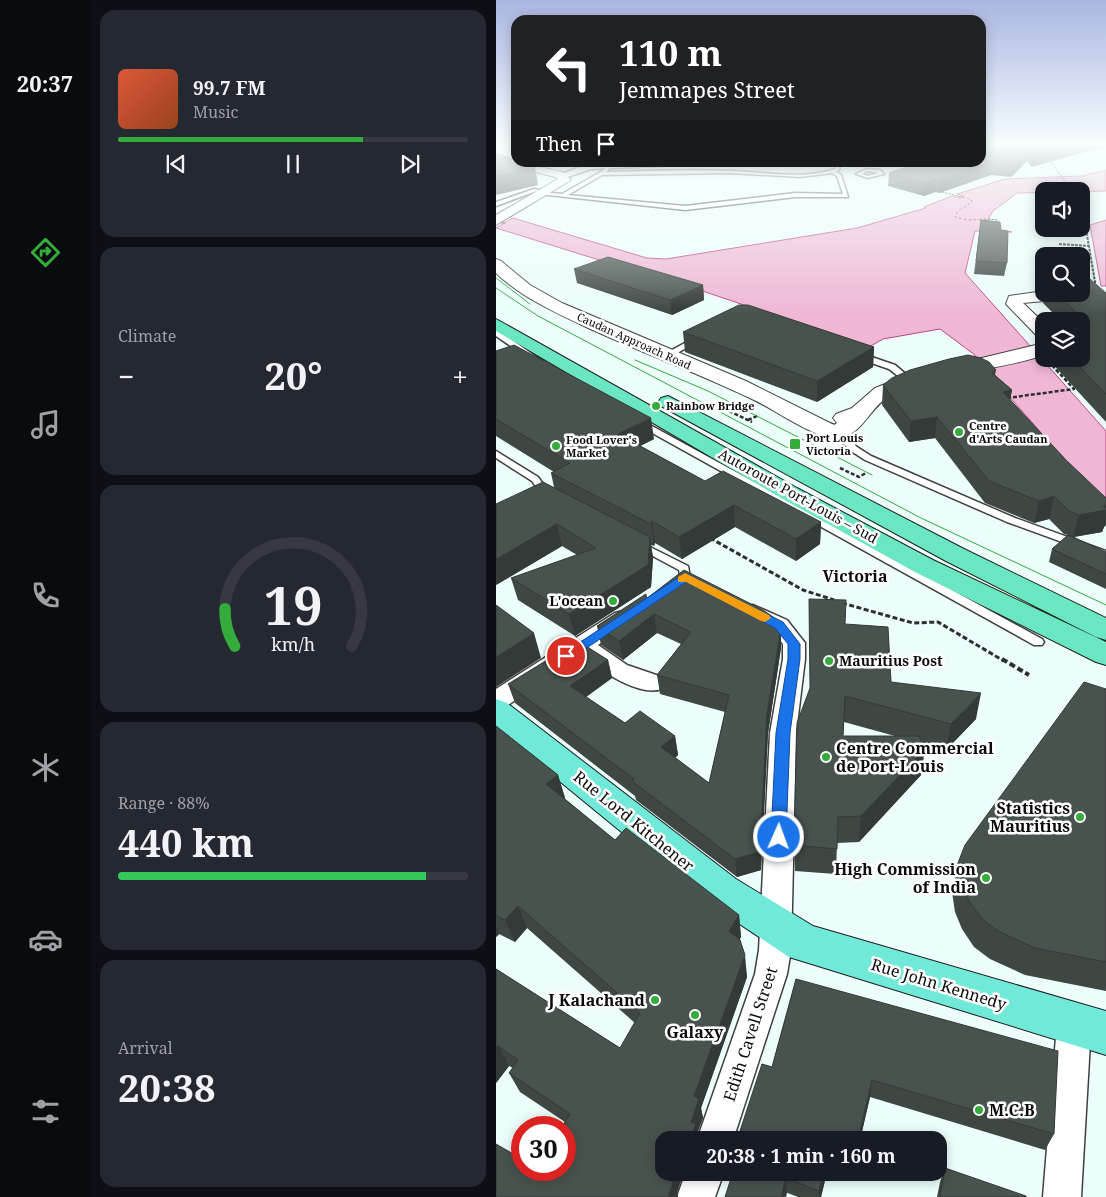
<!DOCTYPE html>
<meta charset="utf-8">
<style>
:root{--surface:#171b24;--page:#242831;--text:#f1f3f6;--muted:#9ea1a6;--line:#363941;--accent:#33ac3b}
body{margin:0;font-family:"Noto Serif",serif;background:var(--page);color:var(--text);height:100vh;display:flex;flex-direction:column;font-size:19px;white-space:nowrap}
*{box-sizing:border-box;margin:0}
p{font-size:16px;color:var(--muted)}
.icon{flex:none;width:28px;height:28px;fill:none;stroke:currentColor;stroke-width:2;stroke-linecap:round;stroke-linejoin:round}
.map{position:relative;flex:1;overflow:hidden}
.drawer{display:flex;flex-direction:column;gap:10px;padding:10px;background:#0d0f14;width:406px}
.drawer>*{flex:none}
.hud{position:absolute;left:15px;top:15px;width:475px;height:152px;border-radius:15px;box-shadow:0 2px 12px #0003;background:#202124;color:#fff;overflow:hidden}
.controls{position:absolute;left:539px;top:182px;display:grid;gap:10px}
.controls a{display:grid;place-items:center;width:55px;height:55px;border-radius:10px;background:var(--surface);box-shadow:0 2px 12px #0003;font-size:25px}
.speed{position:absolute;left:15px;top:1116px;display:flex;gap:10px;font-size:25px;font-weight:700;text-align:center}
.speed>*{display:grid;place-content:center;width:65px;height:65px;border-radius:50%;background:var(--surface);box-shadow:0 2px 12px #0003;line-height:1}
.speed .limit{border:8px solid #d22;background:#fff;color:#111}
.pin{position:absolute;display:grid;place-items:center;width:42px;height:42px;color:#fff;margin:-21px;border:2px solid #fff;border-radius:50%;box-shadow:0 1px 5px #0007}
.me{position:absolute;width:55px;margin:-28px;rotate:2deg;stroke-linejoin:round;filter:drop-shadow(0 0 4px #0008)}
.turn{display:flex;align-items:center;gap:18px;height:105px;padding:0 25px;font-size:22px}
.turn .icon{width:65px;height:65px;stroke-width:2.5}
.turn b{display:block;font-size:35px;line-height:42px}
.then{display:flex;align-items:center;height:48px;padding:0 25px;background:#0003;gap:10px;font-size:19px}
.big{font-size:38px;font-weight:700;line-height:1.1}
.drawer .card{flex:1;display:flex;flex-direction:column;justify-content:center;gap:8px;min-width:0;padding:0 18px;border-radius:15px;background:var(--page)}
.drawer .dial{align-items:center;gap:0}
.dial svg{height:130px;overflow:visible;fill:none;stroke:var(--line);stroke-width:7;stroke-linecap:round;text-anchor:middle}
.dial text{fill:var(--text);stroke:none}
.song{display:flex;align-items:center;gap:15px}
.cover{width:60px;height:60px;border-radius:8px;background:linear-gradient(135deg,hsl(10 70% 55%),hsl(20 70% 35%))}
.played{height:5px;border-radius:2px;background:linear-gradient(90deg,var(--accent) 70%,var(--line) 70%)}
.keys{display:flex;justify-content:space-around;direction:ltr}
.heat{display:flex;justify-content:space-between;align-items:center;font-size:28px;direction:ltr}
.charge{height:8px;border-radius:4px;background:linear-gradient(90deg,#34c759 88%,var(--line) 0)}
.trip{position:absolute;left:159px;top:1131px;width:292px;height:50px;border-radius:15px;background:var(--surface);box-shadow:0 2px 12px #0003;font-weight:700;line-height:50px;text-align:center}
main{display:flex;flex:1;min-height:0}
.tabs{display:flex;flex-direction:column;width:90px;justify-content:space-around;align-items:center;background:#090b0e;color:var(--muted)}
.tabs .icon{width:35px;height:35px}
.tabs .active{color:var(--accent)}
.tabs b{font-size:22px;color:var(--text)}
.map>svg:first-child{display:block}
.water{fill:#efb7d4;stroke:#be4680}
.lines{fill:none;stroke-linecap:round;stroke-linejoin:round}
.stream{fill:#be4680;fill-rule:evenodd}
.ferry{stroke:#8f2354;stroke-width:1;stroke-dasharray:2.5 2.5;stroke-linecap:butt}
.service-casing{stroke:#3f3f3f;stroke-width:3}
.minor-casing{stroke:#3f3f3f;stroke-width:3}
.tertiary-casing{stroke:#3f3f3f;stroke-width:2}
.primary-casing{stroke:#1d1d1d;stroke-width:2}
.trunk-casing{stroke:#1d1d1d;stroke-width:2}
.path-far4{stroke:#2e2e2e;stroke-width:1;stroke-dasharray:2.5 1;stroke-linecap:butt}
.path-far3{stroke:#2e2e2e;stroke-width:2;stroke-dasharray:3 1;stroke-linecap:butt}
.path-far2{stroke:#2e2e2e;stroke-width:2.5;stroke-dasharray:4 2;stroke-linecap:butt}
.path-far1{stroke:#2e2e2e;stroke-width:3;stroke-dasharray:5 2.5;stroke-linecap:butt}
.path{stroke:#2e2e2e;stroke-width:4;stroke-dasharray:6 3;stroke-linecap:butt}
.service{fill:#fff;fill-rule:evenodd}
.minor{fill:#fff;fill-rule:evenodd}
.tertiary{fill:#fff;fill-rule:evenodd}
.primary{fill:#70e9d9;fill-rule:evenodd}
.trunk{fill:#6ae6c2;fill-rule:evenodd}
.tram{stroke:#33ac3b;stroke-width:1}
.wall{fill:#3f4743;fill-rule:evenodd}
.shaded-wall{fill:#333a37}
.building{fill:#49534e;stroke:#333a37}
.route{fill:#1a73e8;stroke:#114b97}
.slow{fill:#f59e0b}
.poi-dot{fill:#33ac3b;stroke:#fff;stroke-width:2}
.labels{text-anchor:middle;stroke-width:5;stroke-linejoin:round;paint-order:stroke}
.far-street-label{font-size:11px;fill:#0c0c0c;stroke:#fff}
.far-poi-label{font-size:11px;font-weight:bold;fill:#0c0c0c;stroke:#fff;text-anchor:start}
.street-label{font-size:14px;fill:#0c0c0c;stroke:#fff}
.poi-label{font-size:14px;font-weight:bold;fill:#0c0c0c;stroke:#fff;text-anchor:end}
.quarter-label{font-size:16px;font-weight:bold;fill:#0c0c0c;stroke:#fff}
.near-poi-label{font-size:16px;font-weight:bold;fill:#0c0c0c;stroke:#fff;text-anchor:end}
.near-street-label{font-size:16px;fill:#0c0c0c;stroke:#fff}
</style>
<main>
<nav class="tabs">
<b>20:37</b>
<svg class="icon active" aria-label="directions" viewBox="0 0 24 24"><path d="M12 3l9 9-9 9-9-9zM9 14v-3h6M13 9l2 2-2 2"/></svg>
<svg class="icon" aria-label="music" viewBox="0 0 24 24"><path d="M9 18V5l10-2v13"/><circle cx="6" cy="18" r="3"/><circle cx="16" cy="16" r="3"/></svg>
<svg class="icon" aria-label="phone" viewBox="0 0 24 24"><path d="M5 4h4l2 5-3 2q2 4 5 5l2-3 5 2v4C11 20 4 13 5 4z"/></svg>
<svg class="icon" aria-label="climate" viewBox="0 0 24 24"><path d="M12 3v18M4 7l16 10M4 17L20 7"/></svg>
<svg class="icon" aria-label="car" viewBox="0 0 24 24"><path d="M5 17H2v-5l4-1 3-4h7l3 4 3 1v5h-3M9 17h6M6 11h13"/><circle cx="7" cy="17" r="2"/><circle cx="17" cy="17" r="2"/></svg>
<svg class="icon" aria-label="filters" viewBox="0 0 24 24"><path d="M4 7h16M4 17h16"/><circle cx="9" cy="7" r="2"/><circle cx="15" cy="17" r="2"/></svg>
</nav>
<section class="drawer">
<div class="card">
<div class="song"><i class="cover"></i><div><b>99.7 FM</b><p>Music</p></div></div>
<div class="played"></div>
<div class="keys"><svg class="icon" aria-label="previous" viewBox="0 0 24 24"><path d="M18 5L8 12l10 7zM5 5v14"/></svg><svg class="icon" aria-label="pause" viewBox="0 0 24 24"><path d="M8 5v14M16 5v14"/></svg><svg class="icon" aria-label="next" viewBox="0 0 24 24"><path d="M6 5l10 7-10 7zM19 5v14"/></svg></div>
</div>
<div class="card"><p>Climate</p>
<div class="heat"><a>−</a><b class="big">20°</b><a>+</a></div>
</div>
<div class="card dial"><svg viewBox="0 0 100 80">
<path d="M14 69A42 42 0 1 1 86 69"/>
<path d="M14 69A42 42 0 0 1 8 46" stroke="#33ac3b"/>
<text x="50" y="56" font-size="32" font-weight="700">19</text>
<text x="50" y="72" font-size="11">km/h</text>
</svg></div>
<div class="card"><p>Range · 88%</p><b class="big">440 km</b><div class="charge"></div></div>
<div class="card"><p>Arrival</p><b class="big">20:38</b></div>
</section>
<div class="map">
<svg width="610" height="1197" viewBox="0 0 610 1197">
<rect width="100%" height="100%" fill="#ecfdfc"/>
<path class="water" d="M610,170V191L521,193L497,211L487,228L516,232L479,231L469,273L610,431V507L512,395L479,363V355L444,329L387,339L373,347L129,265L116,264L0,228L17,218L151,258L170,259L361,228L430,208L428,207L456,196L464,198L468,196L461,194L509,179L586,176Z
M610,220V286H605L594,225Z"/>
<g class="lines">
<path class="stream" d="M0,220L9,222L10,223L8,224L0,222Z"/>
<path class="ferry" d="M466,197L475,199L476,202L461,212L459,217L471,220L492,219"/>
<g class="service-casing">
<path id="service" d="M341,162H345L343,170L340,172L345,175L352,197H299L189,210L43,194L46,192L66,194L103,173L115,164L117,165L110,172C152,171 194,169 236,171C269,172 307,180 339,169ZM233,173L304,177L336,173L341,176L347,194L299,193L189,206L72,195L106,175Z
M371,169L384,170L388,174L372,178L360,174ZM372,171L382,173L372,176L366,174Z
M38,189L43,190L0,206V202Z
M0,331H3L48,362L41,364L0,336Z
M198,338L205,340L172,358L165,356Z
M361,354H367L399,365L418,381L411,383L393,369L361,358Z
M143,419L546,639L548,642L546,645H538L140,424V420Z
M335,424L338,425L361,447L375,456L519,518L610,551V558L511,522L369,460L355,451L332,429L331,427Z
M0,451L42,477L55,495L53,497H47L36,481L0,458Z
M144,542L192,566L194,577L193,579H185L183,570L140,547L139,545Z"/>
</g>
<g class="minor-casing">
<path id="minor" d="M519,146H532L540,150L538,155L523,158H485V152L531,151Z
M188,162L184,165L95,169L66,179L61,176L94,163Z
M257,605L291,620L309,643V659L300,733L295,950L291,974L237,1140H201L259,974L263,950L274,733L287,659V644L275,630L249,617L246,612L249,607Z
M127,611L135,613L138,618L135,623L102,645L131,665L166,677L170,683L166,689C142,697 105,670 85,656L9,707L0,710V689L119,613Z
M578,1008L590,1013L595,1025L585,1197H547L561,1025L566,1013Z
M190,1172H228L219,1197H181Z"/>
</g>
<g class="tertiary-casing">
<path id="tertiary" d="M0,156L20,160V162L67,172L75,180L0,225V215L62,179L59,177L0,162Z
M0,259L5,261L34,285L66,303L250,381L338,425L341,423L337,418L340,414L356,408L379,388L407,377L548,343V355C499,372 440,371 394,396C374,406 367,435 343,438C321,441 278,409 258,400C202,373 144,352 88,326C58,312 28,298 3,276L0,273Z
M548,291V294H578L570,299L527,303L548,323V338L542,337L510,304L513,296Z"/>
</g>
<g class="primary-casing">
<path id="primary" d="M0,699L11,703L240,879L317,926L610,1011V1055L293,957L212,903L0,729Z"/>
</g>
<g class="trunk-casing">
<path id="trunk" d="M0,319L301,488L437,560L610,642V665L600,662L419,572L285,498L0,331Z
M172,396L468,549L610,618V640L600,637L450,561L165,406L162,402L165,398Z"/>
</g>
<path class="path-far4" d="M552,158L576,191
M442,191L466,197
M492,219L502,220
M589,226L590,231
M563,230L572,231"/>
<path class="path-far3" d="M590,229L600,288
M563,230L591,232
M563,244L593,246"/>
<path class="path-far2" d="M511,398L578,389L554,363
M233,411L256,422
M252,420L263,415
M344,468L363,477L370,473"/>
<path class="path-far1" d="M214,538L307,590L338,600
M346,603L417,623L442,622L508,661"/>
<path class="path" d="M506,659L533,675"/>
<use href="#service" class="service"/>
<use href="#minor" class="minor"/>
<use href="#tertiary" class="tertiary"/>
<use href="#primary" class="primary"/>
<use href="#trunk" class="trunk"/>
<path class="tram" d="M0,278L34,304
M0,288L42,316L425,518L610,605
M139,360L212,391L376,475"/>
</g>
<path class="wall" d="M485,146H523L522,148L607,147L535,167L531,161L515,177L495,175L443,193L439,192L428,196L392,186L393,173Z
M485,220L505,230L511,263L508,276L478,274Z
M78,269L207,285L208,300L176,315L81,283Z
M610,293V422L552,359H585V321H565L547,303L549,294Z
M187,332L378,347L377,367L321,402L189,352Z
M0,351L158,439L144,446L209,481L325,522L324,544L300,561L239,527L186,559L159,543L158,546L155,545L157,558L155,587L79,636L22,600L15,578L81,555L66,546L0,585L58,487L55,473L58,472L0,436Z
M500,370L499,375L516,390L514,399L609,526L608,527L606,532L578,537L610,552V589L553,562L556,549L572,535L568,534L553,519L538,523L489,503L439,438L413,442L386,405L387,385Z
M150,594L151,598L285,629V648L272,733L265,870L241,877L140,800L139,796L19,703L12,684L112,660L116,678L90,697L129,723L179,736L182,755L179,758L213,783L229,712L164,694L161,675L185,644L161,633L127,660L105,645L101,626Z
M349,624L395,682L480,719L450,750L427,744L425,775L363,842L341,843L340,874L299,871L298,845ZM348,722L399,736H347Z
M610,689V991L529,975L494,959L478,947L466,929L459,912L456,892L462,863Z
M0,726L62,775L69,798H68L119,840L243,915L245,937L244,939L251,977L205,1108L207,1118L202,1131L168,1140L182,1197H0L26,1170H69V1122L24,1092L13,1073L17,1068L13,1066L0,1083V969L124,1048L139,1023L31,928L19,942L3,934L0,937Z
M300,979L558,1134L549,1150L374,1097L364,1140H241L276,1067Z
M449,1168L530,1197H441L444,1182Z
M237,1172H331L325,1197H302Z"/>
<path class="shaded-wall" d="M570,146H607V147L535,167L537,155Z
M533,149L531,161L515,177L517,165Z
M497,162L495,175L443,193L444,180Z
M39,167L42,185L0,195V176Z
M440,179L439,192L428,196L429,183Z
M207,285L208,300L176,315L174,300Z
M378,347L377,367L321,402V381Z
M516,390L512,410L507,392Z
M441,417L439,438L413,442L415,421Z
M155,418L158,439L126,455L122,434Z
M558,496L553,519L538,523L543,501Z
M238,505L239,527L186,559L183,537Z
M610,505V525L608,527L606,532L577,537L583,515Z
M156,521L159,543L158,546L155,524Z
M325,522L324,544L300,561V539Z
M61,524L66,546L0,585V559Z
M154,537L157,558L155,587L79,636L73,614Z
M158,614L161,633L127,660L123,641Z
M285,629V648L272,733L265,870L241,877L239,859L271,714Z
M38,633L45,658L0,687V657Z
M112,660L116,678L79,705L74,686Z
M485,693L480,719L450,750L455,724Z
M179,736L182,755L169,766L165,747Z
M429,749L425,775L363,842L365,816Z
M62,775L69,798L57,807L50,784Z
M22,906L31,928L19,942L9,920Z
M243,915L245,937L235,952L233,931Z
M0,928L3,934L0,937Z
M249,955L251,977L205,1108L207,1118L202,1131L204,1140H194L195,1122L198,1096Z
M2,1046L13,1066L0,1083V1048Z
M376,1080L374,1097L364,1140H362Z
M177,1172H188L181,1193L182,1197H172L174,1180Z
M328,1172H331L325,1197H323V1191Z
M290,1178L291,1193L290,1197H285Z"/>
<path class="building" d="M485,146V148H525L535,146H570L537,155L533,149L517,165L497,162L444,180L440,179L429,183L393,173L425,162H485Z
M0,153L20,160V162H26L39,167L0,176Z
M485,220L504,222L505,230L512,231L511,263L480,261Z
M112,257L207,285L174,300L78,269Z
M585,278L594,279L610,293V394L576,359H585V335L593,334L585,326V321H579L577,319L586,318L561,294H585Z
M243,305H252L378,347L321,381L187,332Z
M18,345L155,418L122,434L209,481L227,471L325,522L300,539L238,505L183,537L156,521L155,524L55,473L74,463L0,419V351Z
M472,355L485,358L493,362L500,370L496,373L516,390L507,392L570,460L610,498V505L607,506L610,508V510L583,515L573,511L558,496L543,501L493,481L441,417L415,421L387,385L396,378L414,370L453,359Z
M47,482L154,537L152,565L73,614L15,578L100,548L61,524L0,559V504Z
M572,535L610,552V574L556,549Z
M188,570L267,610L277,617L285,629L271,714L264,852L239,859L136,781L138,779L12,684L82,641L112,660L74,686L129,723L144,711L179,736L165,747L213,783L233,695L161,675L195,632L158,614L123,641L101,626L150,594V599Z
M313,599L350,600L349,624L392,627L395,682L485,693L455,724L349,696L347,736H423L429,749L365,816L342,817L341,849L298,845L301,723L314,688Z
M0,605L38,633L0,657Z
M588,682L610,689V962L539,948L502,931L486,919L473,901L466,884L462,863L469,845Z
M0,726L62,775L50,784L119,840L130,828L243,915L233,931L244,940L249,955L198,1096L203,1099L195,1122L200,1124L194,1140H168V1172H177L174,1180L177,1183L172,1197H0V1144L26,1159V1170H69V1128H65L74,1114L13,1073L22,1060L2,1046L0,1048V969L124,1048L144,1013L22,906L9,920L0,916Z
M300,979L562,1051L558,1134L376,1080L362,1140H241L266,1064L276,1067Z
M449,1168L530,1196V1197H444Z
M237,1172H328L323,1191L290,1178L285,1197H229Z"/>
<linearGradient id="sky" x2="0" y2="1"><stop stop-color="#abb5e0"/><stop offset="0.46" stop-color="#f6fefe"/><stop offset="1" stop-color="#f6fefe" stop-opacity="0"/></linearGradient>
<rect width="610" height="314" fill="url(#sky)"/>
<path class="route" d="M189,573L287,622L304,644V659L294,733L290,837L288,841L283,843L277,841L275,837L280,733L292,659V644L279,628L190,582L74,659H65L63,656Z"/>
<path class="slow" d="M189,573L273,615L275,618L269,622L265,621L190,582H182V577Z"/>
<g class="poi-dot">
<circle cx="160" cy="406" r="5"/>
<circle cx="463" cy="432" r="5"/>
<rect x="293" y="438" width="12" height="12" rx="2.5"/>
<circle cx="60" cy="446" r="5"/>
<circle cx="117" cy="601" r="5"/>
<circle cx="333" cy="661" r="5"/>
<circle cx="330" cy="757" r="5"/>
<circle cx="584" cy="817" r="5"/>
<circle cx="490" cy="878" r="5"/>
<circle cx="159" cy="1000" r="5"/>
<circle cx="199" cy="1015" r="5"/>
<circle cx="483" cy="1110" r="5"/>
</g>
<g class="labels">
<g class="far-street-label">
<text transform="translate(138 341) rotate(24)" y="4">Caudan Approach Road</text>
</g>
<g class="far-poi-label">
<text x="170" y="410">Rainbow Bridge</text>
<text x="473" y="430">Centre<tspan x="473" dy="13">d'Arts Caudan</tspan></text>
<text x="310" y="442">Port Louis<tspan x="310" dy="13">Victoria</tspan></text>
<text x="70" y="444">Food Lover's<tspan x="70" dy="13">Market</tspan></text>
</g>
<g class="street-label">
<text transform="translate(302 496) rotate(29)" y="5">Autoroute Port-Louis – Sud</text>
</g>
<g class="poi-label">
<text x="107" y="606">L'ocean</text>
<text x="343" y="666" text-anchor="start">Mauritius Post</text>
</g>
<g class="quarter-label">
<text x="359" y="582">Victoria</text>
</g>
<g class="near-poi-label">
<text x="340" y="754" text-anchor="start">Centre Commercial<tspan x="340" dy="18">de Port-Louis</tspan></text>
<text x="574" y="814">Statistics<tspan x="574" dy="18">Mauritius</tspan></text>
<text x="480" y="875">High Commission<tspan x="480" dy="18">of India</tspan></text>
<text x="149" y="1006">J Kalachand</text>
<text x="199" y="1038" text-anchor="middle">Galaxy</text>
<text x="493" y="1116" text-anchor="start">M.C.B</text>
</g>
<g class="near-street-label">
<text transform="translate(138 821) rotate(39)" y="6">Rue Lord Kitchener</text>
<text transform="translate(443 984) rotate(17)" y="6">Rue John Kennedy</text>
<text transform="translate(254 1034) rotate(-72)" y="6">Edith Cavell Street</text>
</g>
</g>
</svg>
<div class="controls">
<a><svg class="icon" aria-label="sound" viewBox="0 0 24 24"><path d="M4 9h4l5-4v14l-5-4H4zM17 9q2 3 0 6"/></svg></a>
<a><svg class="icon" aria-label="search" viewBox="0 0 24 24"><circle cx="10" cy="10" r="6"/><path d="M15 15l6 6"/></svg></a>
<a><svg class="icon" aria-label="layers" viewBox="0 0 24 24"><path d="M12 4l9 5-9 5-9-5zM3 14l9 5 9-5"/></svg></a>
</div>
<div class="speed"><div class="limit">30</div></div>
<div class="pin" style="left:70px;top:656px;background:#d93025"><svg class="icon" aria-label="arrive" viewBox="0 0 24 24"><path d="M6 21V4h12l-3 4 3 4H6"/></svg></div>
<svg class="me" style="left:283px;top:837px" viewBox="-20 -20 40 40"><circle r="17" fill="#1a73e8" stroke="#fff" stroke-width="3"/><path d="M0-11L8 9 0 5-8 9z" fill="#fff"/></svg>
<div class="trip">20:38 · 1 min · 160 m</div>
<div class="hud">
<div class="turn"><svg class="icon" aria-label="left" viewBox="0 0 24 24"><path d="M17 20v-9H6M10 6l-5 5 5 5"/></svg><div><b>110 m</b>Jemmapes Street</div></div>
<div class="then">Then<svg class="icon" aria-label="arrive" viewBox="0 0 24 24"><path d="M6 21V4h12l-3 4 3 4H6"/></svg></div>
</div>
</div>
</main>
